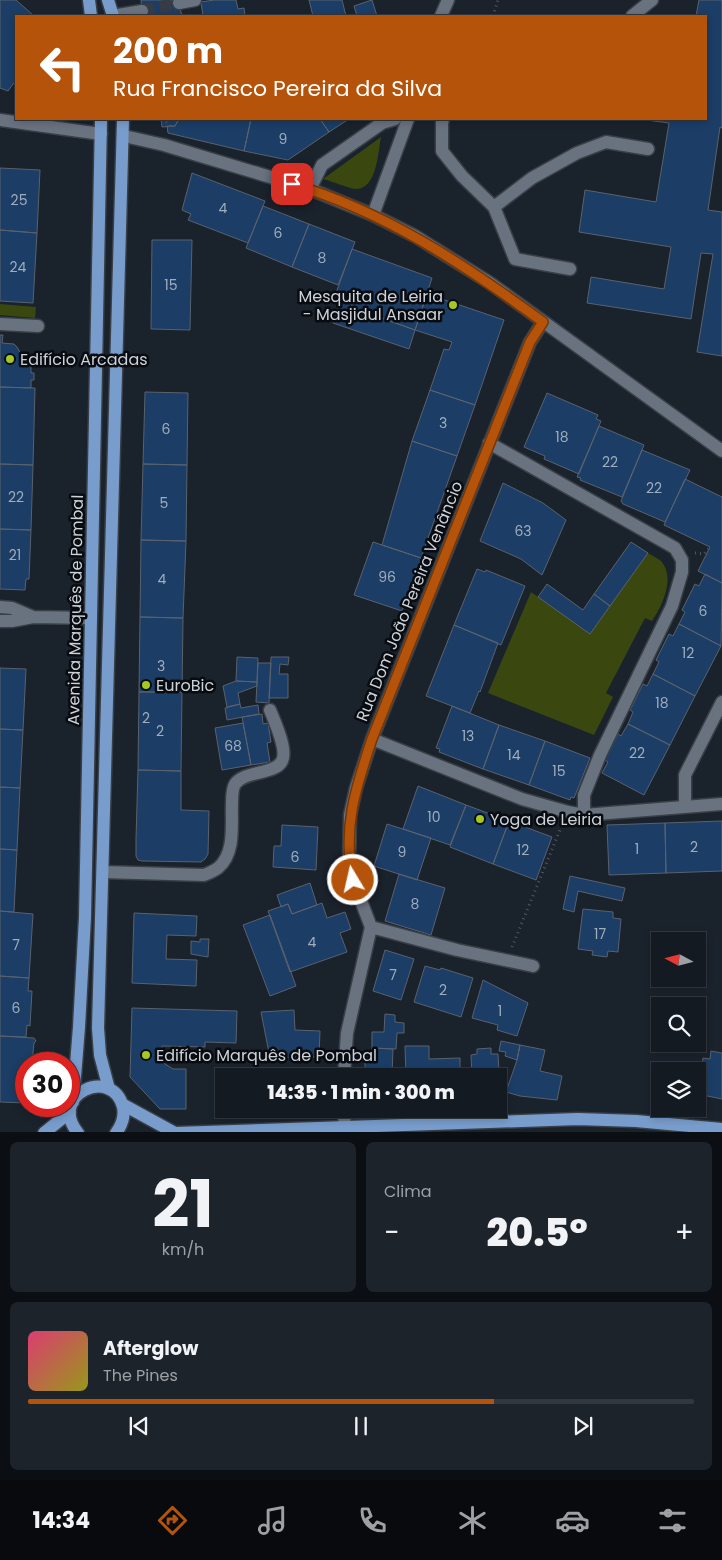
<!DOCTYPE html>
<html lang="pt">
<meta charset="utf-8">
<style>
:root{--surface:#141a21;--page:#1d232a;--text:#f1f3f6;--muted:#9da1a5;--line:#33383f;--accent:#b45309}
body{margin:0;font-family:Poppins,sans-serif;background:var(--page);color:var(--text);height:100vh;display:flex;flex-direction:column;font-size:19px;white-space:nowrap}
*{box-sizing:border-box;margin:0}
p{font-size:16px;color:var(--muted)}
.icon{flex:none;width:28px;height:28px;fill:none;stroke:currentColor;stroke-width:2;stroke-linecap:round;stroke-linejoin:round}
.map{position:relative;height:1132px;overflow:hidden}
.drawer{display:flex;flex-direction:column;gap:10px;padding:10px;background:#0b0e12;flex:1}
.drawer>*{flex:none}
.top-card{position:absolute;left:15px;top:15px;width:692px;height:105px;border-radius:0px;box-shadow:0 2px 8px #0003,0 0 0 1px var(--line);background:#b45309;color:#fff;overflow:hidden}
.needle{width:32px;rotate:277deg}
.tools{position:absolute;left:651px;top:932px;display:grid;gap:10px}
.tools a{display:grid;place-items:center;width:55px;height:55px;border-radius:0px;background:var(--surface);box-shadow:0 2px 8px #0003,0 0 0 1px var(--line);font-size:25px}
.speed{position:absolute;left:15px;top:1052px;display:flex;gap:10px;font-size:25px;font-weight:700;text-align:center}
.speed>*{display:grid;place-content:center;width:65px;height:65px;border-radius:50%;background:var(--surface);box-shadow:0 2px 8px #0003,0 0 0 1px var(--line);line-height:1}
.speed .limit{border:8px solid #d22;background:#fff;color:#111}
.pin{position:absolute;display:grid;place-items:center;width:42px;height:42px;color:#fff;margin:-21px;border-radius:10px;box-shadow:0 2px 8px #0006}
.me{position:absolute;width:55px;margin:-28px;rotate:351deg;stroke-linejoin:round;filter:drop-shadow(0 0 4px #0008)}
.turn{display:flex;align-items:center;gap:18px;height:105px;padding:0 15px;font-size:22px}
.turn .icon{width:65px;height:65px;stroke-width:2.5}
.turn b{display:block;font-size:35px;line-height:42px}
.big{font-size:38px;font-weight:800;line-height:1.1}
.drawer .widget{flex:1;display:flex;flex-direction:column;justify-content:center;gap:8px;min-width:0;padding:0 18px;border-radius:8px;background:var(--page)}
.drawer .dial{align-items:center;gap:0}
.dial b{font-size:65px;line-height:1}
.song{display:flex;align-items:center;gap:15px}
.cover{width:60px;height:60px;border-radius:8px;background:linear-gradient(135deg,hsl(340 70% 55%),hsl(60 70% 35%))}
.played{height:5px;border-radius:2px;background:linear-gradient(90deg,var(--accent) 70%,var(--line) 70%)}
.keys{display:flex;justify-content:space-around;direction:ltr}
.heat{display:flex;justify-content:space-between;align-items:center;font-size:28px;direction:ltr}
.drawer .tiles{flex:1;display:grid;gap:10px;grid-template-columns:1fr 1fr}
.widget:last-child{grid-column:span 2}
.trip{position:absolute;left:215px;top:1068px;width:292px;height:50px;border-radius:0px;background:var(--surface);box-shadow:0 2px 8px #0003,0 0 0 1px var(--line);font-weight:800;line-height:50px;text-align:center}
.tabs{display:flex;height:80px;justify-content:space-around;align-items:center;background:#080a0d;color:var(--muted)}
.tabs .icon{width:35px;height:35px}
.tabs .active{color:var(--accent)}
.tabs b{font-size:22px;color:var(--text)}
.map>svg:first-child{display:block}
.green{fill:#3a470f}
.building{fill:#1b3d66;stroke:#59626e}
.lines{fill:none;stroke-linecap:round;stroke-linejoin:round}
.minor-tunnel{stroke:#353c46;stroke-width:12;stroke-dasharray:12 6;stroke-linecap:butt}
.minor-casing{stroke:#393f47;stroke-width:15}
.major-casing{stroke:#393f47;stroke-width:15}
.path{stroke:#505760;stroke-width:3;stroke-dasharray:1 4;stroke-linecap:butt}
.minor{stroke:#69727f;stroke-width:12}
.major{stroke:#789dcc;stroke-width:12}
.route-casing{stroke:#753606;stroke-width:12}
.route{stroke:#b45309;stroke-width:9}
.poi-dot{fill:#a5c822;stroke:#080b10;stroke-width:2}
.labels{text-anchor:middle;stroke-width:5;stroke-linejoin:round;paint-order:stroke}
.number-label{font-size:14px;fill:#a0adbc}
.poi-label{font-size:16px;fill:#ccd2d8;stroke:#080b10;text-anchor:start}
.street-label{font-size:16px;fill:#ccd2d8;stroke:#080b10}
</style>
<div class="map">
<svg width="722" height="1133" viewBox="0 0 722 1133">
<rect width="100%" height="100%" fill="#1a222c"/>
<path class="green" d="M381,137C378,152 377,188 357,189C349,189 332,181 323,179Z
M0,304L36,307L35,318L0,315Z
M648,553C652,556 658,558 661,561C676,578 662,606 652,621L645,618L606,693L613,697L594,735L488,693L531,592L590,633Z"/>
<path class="building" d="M0,0H16L34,16H16V80L8,91L0,88Z
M141,0H178L182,16H143Z
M214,0H236L238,9L244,8L245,16H203L201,2Z
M309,0H342L346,16H313Z
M372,0L377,16H357L354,6Z
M699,0H722V128L720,127L708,210L722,212V356L697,352L713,254L701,253L691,319L587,303L591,277L664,289L671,247L579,232L585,190L656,202L669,123L639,119H706V16H696Z
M161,119H179L175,126L162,127Z
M179,119H251L244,151L168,133L167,126H175Z
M251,119H320L329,132L288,160L244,151Z
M320,119H349L329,132Z
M0,168L40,170L37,233L0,230Z
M192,173L265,201L248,243L188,220L191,214L182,210Z
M263,206L309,224L292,267L246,248Z
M309,224L355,242L338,285L292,267Z
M0,230L37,233L33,303L0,301Z
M152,240H192L190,330L151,329Z
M352,249L432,278L415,330L351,307L354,299L336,293Z
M427,294L504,320L475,405L430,390L444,349L449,350L452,342L415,330Z
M342,295L354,299L351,307L415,330L409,349L333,323Z
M0,335H3L2,343L14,344L17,347L21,354V363L31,364V373H34V380H31V388L0,387Z
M0,387L35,388L33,465L0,464Z
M430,390L475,405L457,456L412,441Z
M145,392L188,393L187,465L143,464Z
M547,393L598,415L596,419L601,421L579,474L544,459L545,456L524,447Z
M599,426L644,445L622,497L580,480L581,478L577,477Z
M412,441L457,456L421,558L382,545Z
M642,450L690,470L665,522L623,504L621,501Z
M0,464L33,465L31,530L0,529Z
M143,464L187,465L186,541L141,540Z
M685,479L722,497V583L698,571L710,547L664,525Z
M503,483L543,503L566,520L542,575L521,559L480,541Z
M0,529L31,530L29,579H26L25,590L0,589Z
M141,540L186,541L183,618L140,617Z
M373,542L421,558L402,611L354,595Z
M631,542L648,553L610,606L594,594Z
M477,569L485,572L486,570L525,586L501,645L454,625Z
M705,574L722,583L721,646L679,624L685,612L682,610L695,584L699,586Z
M547,584L583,610L594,594L610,606L590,634L538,597Z
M140,617L183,618L182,692H139Z
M679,624L721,646L695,696L653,674L659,662L656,660L669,634L673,636Z
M454,625L498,643L480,692L479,691L470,713L426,696Z
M237,657L258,658L257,682L236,681Z
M271,657H289L288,665L280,664L279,674H288V698H269Z
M258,663H271L269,703L256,702Z
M0,668L26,669L23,730L0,729Z
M653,674L695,696L670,745L628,724L633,712L630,710L643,684L647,686Z
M236,681L257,682V686L238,693L240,704L227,707L223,686Z
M139,692H182L181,771L138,770Z
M240,704L241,708L258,705L259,714L227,720L225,708Z
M452,706L499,725L483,769L439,752L440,749L436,748Z
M262,714L263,724L268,723L271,742L267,743L270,762L251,765L242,717Z
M243,723L251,765L222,770L215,728Z
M628,724L670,745L644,795L602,773L608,762L605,760L618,734L621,736Z
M499,725L545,741L529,785L483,769Z
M0,729L23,730L20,788L0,787Z
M545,741L590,758L574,798L571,797L570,800L529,785Z
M138,770L181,771V810L209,811L208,854L205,859L201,862L142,861L138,860L136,856V839Z
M418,786L466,805L450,845L403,829Z
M0,787L20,788L17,850L0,849Z
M466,805L509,821L493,864L450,847Z
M509,821L552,837L536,880L493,864Z
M722,821V871L666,873L665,823Z
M665,823L666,873L609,875L607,825Z
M387,824L431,838L417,880L374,866Z
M282,825L318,827L316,870L273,867L274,846H281Z
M0,849L17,850L14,912L0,911Z
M399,874L445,888L431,935L385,921Z
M570,876L625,888L622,901L578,891L574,912L563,909Z
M310,883L317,905L292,914L288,904L281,907L277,895Z
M322,903L327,918L345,912L351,929L340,933L347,952L290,972L268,911L288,904L292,914Z
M583,909L613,912V918L621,919L618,952L608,951L607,957L592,955L593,951L578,949Z
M0,911L33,914L29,978L0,976Z
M134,913L197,916L196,936L167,935L166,959L197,960L196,986L132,983Z
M270,915L296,986L270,996L243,925Z
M200,939H209L208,957L191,954V941L200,942Z
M385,950L414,959L401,1000L373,991Z
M425,966L440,970L441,968L473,978L461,1017L414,1002Z
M0,976L29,978L28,991H32L30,1026L27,1025L26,1037L0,1036Z
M483,980L528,1003L517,1036L497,1030L498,1025L472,1018Z
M132,1008L237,1011L236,1043L205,1042V1047L162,1046V1062L173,1069H186V1109H160L130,1077Z
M294,1010L295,1030L320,1031L319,1057L270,1058L261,1012Z
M385,1014L395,1015V1022L404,1023V1033H397L396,1049L372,1048V1032H384Z
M0,1036L34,1038L36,1041L34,1043L32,1062L34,1064H26V1103L0,1102Z
M501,1041L520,1045L517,1060L505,1056L506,1052L499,1051Z
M520,1045L545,1050L540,1071L562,1076L557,1100L520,1096L506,1092L517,1060Z
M405,1046H429V1059L460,1058V1076H406Z
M372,1048L393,1049L392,1076H365V1058L371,1057Z
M491,1048V1054H498L500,1091L499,1076H472L471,1055L477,1054V1049Z
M711,1051L722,1053V1099L698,1094L703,1058L710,1059Z
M267,1068V1076H237V1069Z
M320,1071L321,1076H277V1073Z"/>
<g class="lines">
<path class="minor-tunnel" d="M142,11L179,3"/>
<g class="minor-casing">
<path id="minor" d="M179,3L195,0
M112,16L142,11
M441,16L448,0
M632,16L652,0
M443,119L442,123V151L462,176L494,207L515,259L570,269
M0,120L101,134
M124,136L164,145L310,189L373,215L415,236L490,283L722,451
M310,189L322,165L382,123L395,119
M494,207L532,178L577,153L606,142L648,149
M373,215L408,119
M0,324L38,326
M489,443L675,548L682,560V572L672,606L600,755L584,795V815
M0,607L12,608L33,617
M0,621H12L33,617L91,618
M372,739L522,799L568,812L584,815L722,804
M685,806V775L722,702
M103,872L204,875C209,873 214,871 218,868C236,853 231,824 232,803C232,797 232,789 235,784C245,770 275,775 282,761C288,750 274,720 270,710
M371,927L457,950L533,966
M344,1076L347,1033L371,927L353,880L349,862L350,815L356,788L372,739L530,342L543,322
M344,1109L345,1133"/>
</g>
<g class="major-casing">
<path id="major" d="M89,0L91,16
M108,0L113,16
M109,1089L100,1055L98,1028L123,119
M73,1102L79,1027L85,917L101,119
M122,1104L175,1133
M44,1133L70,1112
M78,1133C47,1095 112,1065 123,1107C125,1117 122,1125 116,1133
M176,1133L578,1119L636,1121L722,1129"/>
</g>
<path class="path" d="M493,16L498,0
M166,122L173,129
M695,553L704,554L710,547
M512,947L562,825"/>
<use href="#minor" class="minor"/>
<use href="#major" class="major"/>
</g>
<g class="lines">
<g class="route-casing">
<path id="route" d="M292,184C386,212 465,265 543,322L530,342L372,739C356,787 342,828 353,880"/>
</g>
<use href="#route" class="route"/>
</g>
<g class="poi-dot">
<circle cx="453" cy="305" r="5"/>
<circle cx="10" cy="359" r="5"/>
<circle cx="146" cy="685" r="5"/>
<circle cx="480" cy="819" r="5"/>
<circle cx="146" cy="1055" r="5"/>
</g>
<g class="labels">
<g class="number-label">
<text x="283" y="144">9</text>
<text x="19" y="205">25</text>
<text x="223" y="213">4</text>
<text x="278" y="238">6</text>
<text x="322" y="263">8</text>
<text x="18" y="272">24</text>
<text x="171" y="290">15</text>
<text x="443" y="428">3</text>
<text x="166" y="434">6</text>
<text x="562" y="442">18</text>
<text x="610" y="467">22</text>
<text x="654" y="493">22</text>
<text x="16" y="502">22</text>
<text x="164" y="508">5</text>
<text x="523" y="536">63</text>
<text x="15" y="560">21</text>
<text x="387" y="582">96</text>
<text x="162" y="584">4</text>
<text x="703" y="616">6</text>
<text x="688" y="658">12</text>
<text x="161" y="671">3</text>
<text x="662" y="708">18</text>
<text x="146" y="723">2</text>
<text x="160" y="736">2</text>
<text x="468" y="741">13</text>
<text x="233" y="751">68</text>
<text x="637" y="758">22</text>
<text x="514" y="760">14</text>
<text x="559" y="776">15</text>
<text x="434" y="822">10</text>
<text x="694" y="852">2</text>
<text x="637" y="854">1</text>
<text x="523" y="855">12</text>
<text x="402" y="857">9</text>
<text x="295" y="862">6</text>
<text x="415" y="909">8</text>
<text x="600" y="939">17</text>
<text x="312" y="947">4</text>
<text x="16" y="950">7</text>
<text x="393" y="980">7</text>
<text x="443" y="995">2</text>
<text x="16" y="1013">6</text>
<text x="500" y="1016">1</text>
</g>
<g class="poi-label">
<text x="443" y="302" text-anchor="end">Mesquita de Leiria<tspan x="443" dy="18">- Masjidul Ansaar</tspan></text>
<text x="20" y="365">Edifício Arcadas</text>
<text x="156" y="691">EuroBic</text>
<text x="490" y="825">Yoga de Leiria</text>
<text x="156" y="1061">Edifício Marquês de Pombal</text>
</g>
<g class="street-label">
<text transform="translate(409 601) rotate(-68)" y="6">Rua Dom João Pereira Venâncio</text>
<text transform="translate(75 610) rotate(-89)" y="6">Avenida Marquês de Pombal</text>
</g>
</g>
</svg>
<div class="tools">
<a><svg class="needle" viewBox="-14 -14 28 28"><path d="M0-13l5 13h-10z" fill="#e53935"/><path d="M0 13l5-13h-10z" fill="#9da1a5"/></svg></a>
<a><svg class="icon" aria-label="search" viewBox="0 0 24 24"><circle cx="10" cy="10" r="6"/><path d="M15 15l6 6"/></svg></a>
<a><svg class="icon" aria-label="layers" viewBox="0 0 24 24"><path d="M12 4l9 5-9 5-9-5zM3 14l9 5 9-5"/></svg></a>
</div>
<div class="speed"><div class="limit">30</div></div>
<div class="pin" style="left:292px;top:184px;background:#d93025"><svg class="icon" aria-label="arrive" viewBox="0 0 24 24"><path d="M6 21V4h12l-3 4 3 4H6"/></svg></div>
<svg class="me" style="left:353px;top:880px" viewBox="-20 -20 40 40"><circle r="17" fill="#b45309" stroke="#fff" stroke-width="3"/><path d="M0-11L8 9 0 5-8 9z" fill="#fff"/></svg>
<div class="trip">14:35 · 1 min · 300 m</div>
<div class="top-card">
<div class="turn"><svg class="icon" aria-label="left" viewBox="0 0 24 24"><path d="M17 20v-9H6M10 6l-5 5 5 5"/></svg><div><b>200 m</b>Rua Francisco Pereira da Silva</div></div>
</div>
</div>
<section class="drawer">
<div class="tiles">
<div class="widget dial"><b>21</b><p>km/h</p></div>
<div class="widget"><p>Clima</p>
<div class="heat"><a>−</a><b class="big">20.5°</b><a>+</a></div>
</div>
<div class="widget">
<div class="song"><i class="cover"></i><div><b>Afterglow</b><p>The Pines</p></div></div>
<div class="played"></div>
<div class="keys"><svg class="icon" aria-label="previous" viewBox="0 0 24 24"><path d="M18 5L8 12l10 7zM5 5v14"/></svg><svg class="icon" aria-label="pause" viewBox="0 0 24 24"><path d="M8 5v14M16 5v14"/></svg><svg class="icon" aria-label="next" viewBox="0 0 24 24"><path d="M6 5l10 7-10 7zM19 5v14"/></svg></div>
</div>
</div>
</section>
<nav class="tabs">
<b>14:34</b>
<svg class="icon active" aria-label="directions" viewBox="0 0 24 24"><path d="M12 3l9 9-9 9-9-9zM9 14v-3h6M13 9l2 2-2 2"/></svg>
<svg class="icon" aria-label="music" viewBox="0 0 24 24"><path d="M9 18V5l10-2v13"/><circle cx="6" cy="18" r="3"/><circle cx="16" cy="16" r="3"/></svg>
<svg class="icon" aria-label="phone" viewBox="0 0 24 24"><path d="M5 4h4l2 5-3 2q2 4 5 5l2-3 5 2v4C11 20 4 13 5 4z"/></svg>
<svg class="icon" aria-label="climate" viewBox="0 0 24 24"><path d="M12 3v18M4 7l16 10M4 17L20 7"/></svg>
<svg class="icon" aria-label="car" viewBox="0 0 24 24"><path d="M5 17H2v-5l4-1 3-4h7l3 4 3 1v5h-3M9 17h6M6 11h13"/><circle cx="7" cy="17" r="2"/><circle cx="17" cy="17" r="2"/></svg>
<svg class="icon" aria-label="filters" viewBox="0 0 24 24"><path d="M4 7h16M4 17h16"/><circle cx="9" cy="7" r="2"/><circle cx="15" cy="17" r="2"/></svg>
</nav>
